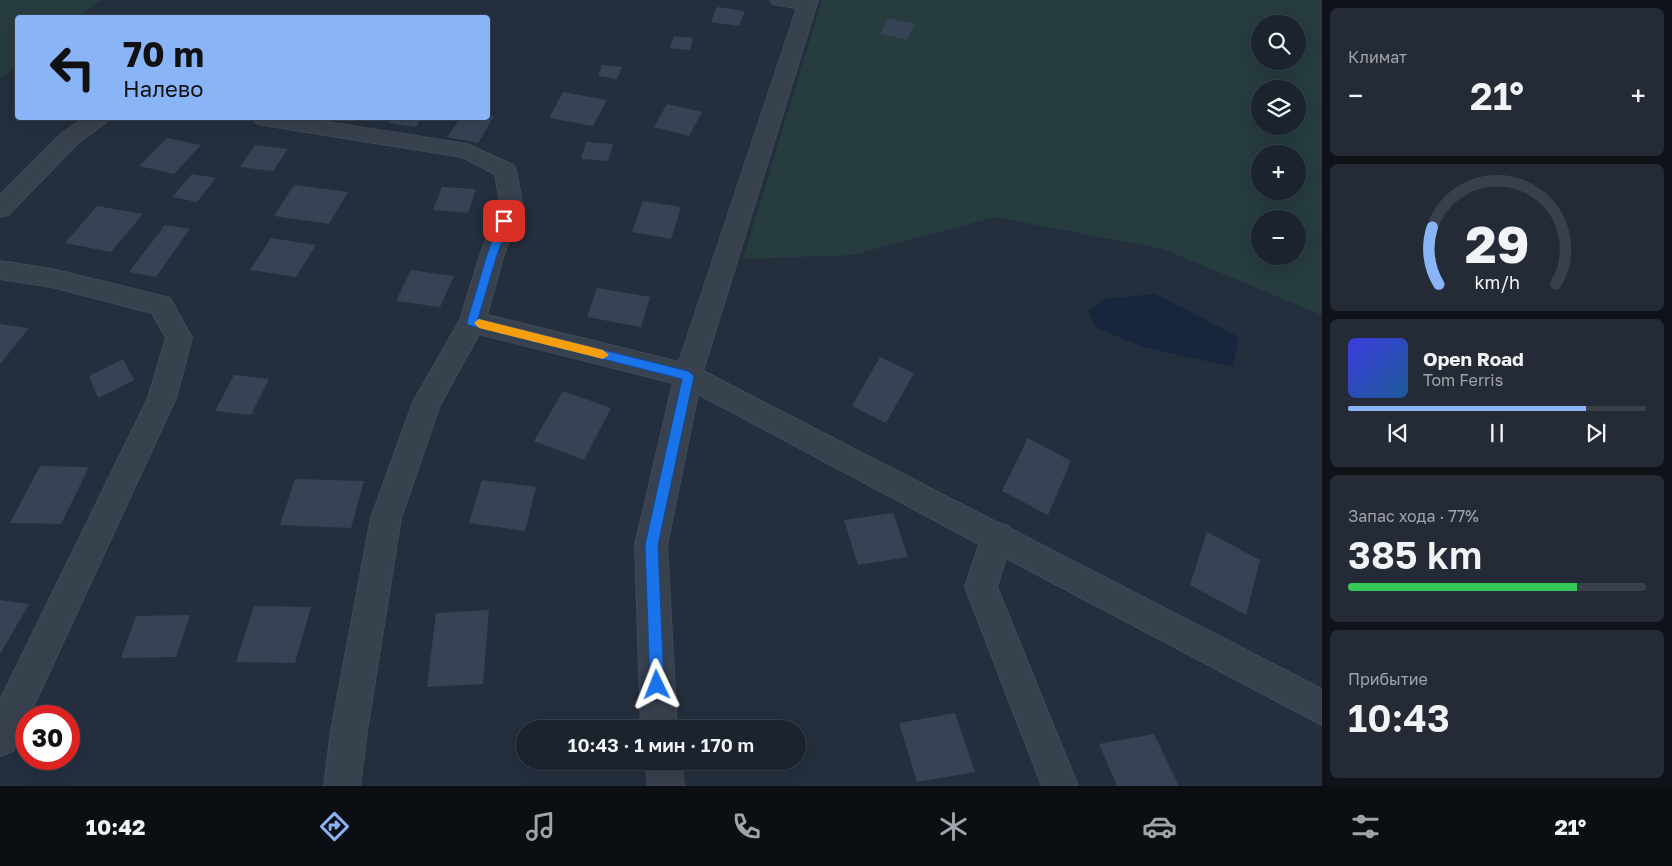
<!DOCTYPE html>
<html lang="ru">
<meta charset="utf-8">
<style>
:root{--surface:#1b232e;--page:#242b36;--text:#f1f3f6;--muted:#a0a4aa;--line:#39404a;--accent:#8ab4f8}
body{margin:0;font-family:"Golos Text",sans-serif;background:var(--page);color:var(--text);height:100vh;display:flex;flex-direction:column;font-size:19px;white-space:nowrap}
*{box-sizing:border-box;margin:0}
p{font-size:16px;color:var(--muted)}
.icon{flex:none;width:28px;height:28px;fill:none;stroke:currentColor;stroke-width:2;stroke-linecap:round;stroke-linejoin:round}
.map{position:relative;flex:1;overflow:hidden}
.side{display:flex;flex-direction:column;gap:8px;padding:8px;background:#0f1319;width:350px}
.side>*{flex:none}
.top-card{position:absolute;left:15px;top:15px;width:475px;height:105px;border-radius:5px;box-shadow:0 5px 20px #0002,0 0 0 1px var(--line);background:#8ab4f8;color:#111;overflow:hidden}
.buttons{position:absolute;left:1251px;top:15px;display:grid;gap:10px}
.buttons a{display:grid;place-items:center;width:55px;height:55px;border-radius:50%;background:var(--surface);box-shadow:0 5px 20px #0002,0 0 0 1px var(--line);font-size:25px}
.speed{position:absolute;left:15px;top:705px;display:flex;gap:10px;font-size:25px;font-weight:700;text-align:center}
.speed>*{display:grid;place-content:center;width:65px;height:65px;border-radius:50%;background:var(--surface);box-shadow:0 5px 20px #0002,0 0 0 1px var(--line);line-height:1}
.speed .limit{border:8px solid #d22;background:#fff;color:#111}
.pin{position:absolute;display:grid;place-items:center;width:42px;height:42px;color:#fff;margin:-21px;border-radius:10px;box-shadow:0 2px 8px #0006}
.me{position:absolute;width:55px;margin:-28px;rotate:358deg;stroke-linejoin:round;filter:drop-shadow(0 0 4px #0008)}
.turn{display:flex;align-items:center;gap:18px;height:105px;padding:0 25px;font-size:22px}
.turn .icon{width:65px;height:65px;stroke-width:2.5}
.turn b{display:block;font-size:35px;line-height:42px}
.big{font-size:38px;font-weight:600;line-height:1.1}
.side .tile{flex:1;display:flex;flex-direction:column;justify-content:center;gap:8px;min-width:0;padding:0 18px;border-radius:8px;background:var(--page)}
.side .dial{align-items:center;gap:0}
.dial svg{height:130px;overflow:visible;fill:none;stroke:var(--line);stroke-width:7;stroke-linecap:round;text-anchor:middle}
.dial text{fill:var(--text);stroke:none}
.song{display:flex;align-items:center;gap:15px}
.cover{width:60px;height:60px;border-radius:8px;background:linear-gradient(135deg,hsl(240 70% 55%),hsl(210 70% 35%))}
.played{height:5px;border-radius:2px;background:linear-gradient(90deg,var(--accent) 80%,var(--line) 80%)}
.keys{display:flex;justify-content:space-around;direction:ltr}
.heat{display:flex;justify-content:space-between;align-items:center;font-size:28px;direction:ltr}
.charge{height:8px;border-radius:4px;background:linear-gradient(90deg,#34c759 77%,var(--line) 0)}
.trip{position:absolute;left:516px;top:720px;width:290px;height:50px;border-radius:25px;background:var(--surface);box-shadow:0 5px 20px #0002,0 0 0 1px var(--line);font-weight:600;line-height:50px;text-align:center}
.tab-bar{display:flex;height:80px;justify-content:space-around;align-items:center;background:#0b0e12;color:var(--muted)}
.tab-bar .icon{width:35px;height:35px}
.tab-bar .current{color:var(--accent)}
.tab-bar b{font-size:22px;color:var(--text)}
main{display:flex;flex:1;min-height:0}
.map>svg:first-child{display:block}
.green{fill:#263c3f;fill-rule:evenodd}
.water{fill:#17263c}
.building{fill:#364354}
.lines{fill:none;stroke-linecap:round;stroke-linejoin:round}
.minor-casing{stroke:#414a57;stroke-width:2}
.minor{fill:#38414e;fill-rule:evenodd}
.route{fill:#1a73e8;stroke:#114b97}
.slow{fill:#f59e0b}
</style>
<main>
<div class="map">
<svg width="1322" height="786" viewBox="0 0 1322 786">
<rect width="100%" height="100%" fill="#242f3e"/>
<path class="green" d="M0,0H101L78,17L18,18L17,65L0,79Z
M822,0H1322V315L1163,249L995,217L853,255L743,259ZM1260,24H1298V61H1260ZM1260,89H1298V126H1260ZM1260,154H1298V191H1260ZM1260,219H1298V256H1260Z"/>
<path class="water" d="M1155,294L1239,337L1233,367L1143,347L1095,327L1089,311L1104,299Z"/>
<path class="building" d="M717,7L745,11L739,26L711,22Z
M888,18L915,24L907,40L880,34Z
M674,36L693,38L690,50L670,48Z
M602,65L622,67L617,79L598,76Z
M563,92L607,100L593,126L549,118Z
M667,104L702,112L689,136L654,127Z
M488,115L494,116L478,143L447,137L460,118H488Z
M392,118H421L416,127L388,123Z
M167,138L201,145L174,174L139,166Z
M586,142L613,144L608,161L581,159Z
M255,145L288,149L273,171L240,167Z
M192,174L216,178L197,202L172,197Z
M294,185L348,192L329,224L274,216Z
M442,187L476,189L468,213L433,210Z
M643,201L681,207L671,239L632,232Z
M97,206L143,214L111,252L65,243Z
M165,225L190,229L156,277L129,272Z
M271,238L316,245L296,277L250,270Z
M411,270L454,276L440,307L396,301Z
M597,288L650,297L641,327L587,317Z
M0,324L29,328L0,364Z
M880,357L914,373L886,423L852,406Z
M123,359L134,380L98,398L89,376Z
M234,375L269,379L251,415L215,411Z
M563,391L611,408L584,460L534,441Z
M1028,438L1071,461L1048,515L1002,491Z
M40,466L89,467L61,524L10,523Z
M295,479L364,481L351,528L280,525Z
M482,480L536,487L525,531L469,523Z
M893,513L908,557L858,565L844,520Z
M1207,532L1260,560L1246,615L1190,585Z
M0,600L29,604L0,654Z
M254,606L311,607L295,663L236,662Z
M489,610L483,684L427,687L436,613Z
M190,615L176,657L121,658L136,616Z
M955,713L975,772L917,782L899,723Z
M1154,734L1179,786H1117L1099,744Z"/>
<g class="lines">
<g class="minor-casing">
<path id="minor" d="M770,0H818L703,371L996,522L1008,526L1009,528L1322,689V725L1006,558L997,587L1078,786H1042L965,587L979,544L698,394L667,545L677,729H641L635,545L673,383L479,334L440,405L401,518L367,731L360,786H324L331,731L371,518L413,402L460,320L479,258L500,203L495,174L462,157L263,125L256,123L253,118H302L467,144L513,165L516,170L522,203L503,258L487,315L679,362L797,8L773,4Z
M84,118H108L105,123L78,143L8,215L0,217V195L62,133Z
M0,261L52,269L170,298L192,338L176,398L29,716H26V721L13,751L0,756V700L148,398L166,338L152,313L52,287L0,279Z
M645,761H681L684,786H648Z"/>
</g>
<use href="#minor" class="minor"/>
</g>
<path class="route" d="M504,218L509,221L496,258L478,319L688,371L694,376L658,545L664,685L662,690L657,692L652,690L650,685L645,545L682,379L468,325L467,322L486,258L499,221Z"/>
<path class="slow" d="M479,319L603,350L609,355L603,359L479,328L474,323Z"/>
</svg>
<div class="buttons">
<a><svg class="icon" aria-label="search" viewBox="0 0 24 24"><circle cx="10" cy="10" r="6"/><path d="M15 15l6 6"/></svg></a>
<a><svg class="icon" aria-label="layers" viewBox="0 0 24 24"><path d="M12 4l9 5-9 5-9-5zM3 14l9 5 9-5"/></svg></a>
<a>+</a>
<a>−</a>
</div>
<div class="speed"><div class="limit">30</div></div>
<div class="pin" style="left:504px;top:221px;background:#d93025"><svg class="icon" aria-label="arrive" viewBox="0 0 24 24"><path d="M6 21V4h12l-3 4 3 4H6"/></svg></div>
<svg class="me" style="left:657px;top:685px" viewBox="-20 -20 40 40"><path d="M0-17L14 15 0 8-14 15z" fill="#1a73e8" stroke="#fff" stroke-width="4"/></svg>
<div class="trip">10:43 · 1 мин · 170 m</div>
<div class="top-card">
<div class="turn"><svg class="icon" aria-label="left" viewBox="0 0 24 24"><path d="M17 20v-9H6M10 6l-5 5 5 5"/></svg><div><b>70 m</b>Налево</div></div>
</div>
</div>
<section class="side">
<div class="tile"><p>Климат</p>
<div class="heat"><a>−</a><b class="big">21°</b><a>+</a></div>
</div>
<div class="tile dial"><svg viewBox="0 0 100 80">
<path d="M14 69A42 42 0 1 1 86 69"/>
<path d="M14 69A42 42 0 0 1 10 34" stroke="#8ab4f8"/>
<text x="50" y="56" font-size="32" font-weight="700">29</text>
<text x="50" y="72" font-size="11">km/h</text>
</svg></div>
<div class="tile">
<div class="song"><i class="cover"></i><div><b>Open Road</b><p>Tom Ferris</p></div></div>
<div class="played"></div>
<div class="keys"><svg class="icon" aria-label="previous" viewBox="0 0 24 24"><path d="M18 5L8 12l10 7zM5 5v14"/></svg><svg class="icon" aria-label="pause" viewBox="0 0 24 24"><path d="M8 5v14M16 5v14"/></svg><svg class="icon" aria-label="next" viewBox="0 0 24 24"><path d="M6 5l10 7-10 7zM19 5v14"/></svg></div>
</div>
<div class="tile"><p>Запас хода · 77%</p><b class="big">385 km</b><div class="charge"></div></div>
<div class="tile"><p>Прибытие</p><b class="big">10:43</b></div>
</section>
</main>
<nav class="tab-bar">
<b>10:42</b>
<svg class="icon current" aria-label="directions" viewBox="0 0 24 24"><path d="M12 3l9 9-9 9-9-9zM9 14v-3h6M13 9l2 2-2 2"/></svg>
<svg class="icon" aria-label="music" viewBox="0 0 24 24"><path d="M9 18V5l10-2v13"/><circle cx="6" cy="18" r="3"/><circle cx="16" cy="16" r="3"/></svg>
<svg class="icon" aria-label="phone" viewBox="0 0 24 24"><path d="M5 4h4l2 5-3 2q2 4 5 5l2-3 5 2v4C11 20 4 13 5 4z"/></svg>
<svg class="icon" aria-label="climate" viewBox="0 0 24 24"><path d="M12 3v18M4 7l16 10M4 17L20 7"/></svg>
<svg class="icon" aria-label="car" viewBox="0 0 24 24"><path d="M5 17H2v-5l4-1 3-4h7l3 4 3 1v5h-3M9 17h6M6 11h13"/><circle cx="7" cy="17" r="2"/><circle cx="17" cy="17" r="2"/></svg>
<svg class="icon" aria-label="filters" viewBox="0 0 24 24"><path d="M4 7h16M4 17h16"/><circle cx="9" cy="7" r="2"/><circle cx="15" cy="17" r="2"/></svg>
<b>21°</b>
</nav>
